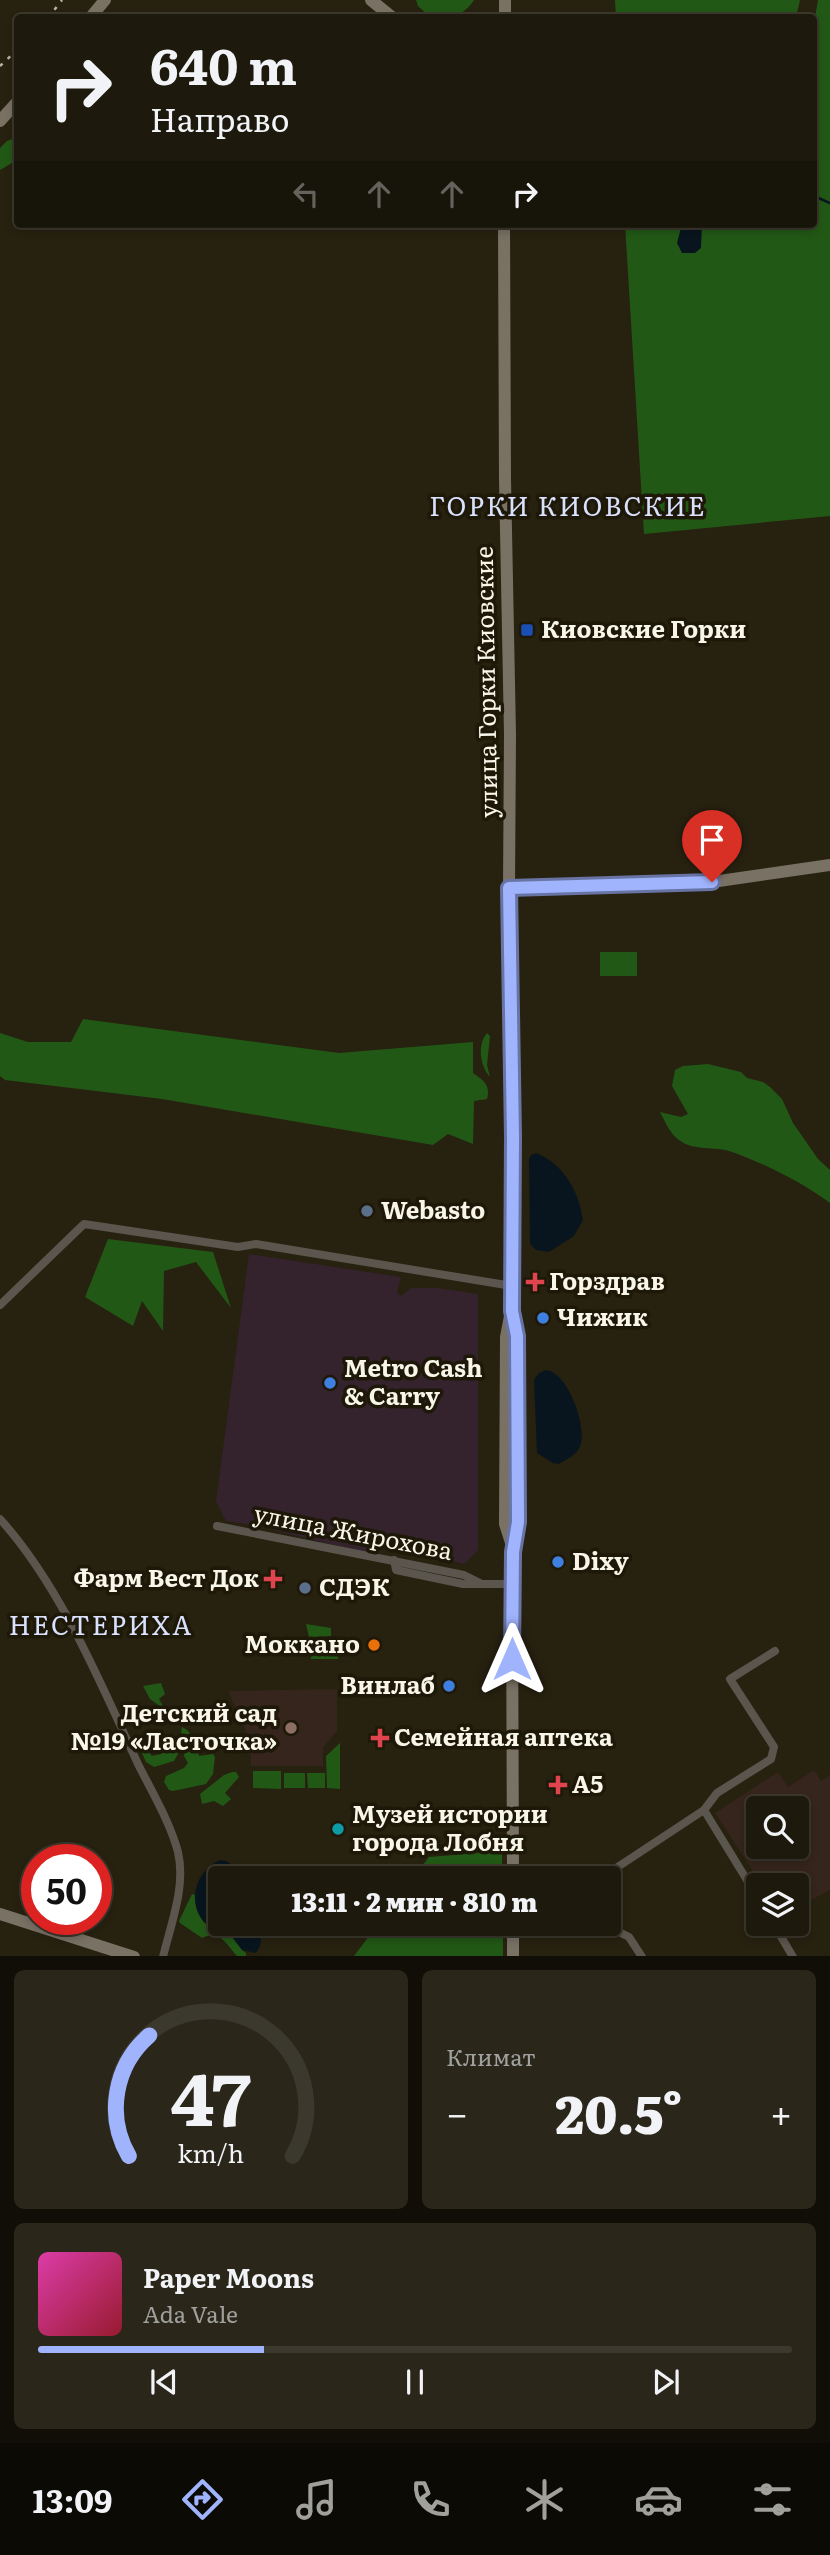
<!DOCTYPE html>
<html lang="ru">
<meta charset="utf-8">
<style>
:root{--surface:#1d190c;--page:#2a261a;--text:#f1f3f6;--muted:#a0a09d;--line:#3b382d;--accent:#a0b3fd}
body{margin:0;font-family:Literata,serif;background:var(--page);color:var(--text);height:100vh;display:flex;flex-direction:column;font-size:26px;white-space:nowrap}
*{box-sizing:border-box;margin:0}
p{font-size:23px;color:var(--muted)}
.icon{flex:none;width:38px;height:38px;fill:none;stroke:currentColor;stroke-width:2;stroke-linecap:round;stroke-linejoin:round}
.map{position:relative;height:1956px;overflow:hidden}
.details{display:flex;flex-direction:column;gap:14px;padding:14px;background:#100e07;flex:1}
.details>*{flex:none}
.guide{position:absolute;left:14px;top:14px;width:803px;height:214px;border-radius:7px;box-shadow:0 4px 10px #0003,0 0 0 2px var(--line);background:#1d190c;color:var(--text);overflow:hidden}
.tools{position:absolute;left:746px;top:1796px;display:grid;gap:14px}
.tools a{display:grid;place-items:center;width:63px;height:63px;border-radius:7px;background:var(--surface);box-shadow:0 4px 10px #0003,0 0 0 2px var(--line);font-size:35px}
.speed{position:absolute;left:21px;top:1844px;display:flex;gap:14px;font-size:35px;font-weight:700;text-align:center}
.speed>*{display:grid;place-content:center;width:91px;height:91px;border-radius:50%;background:var(--surface);box-shadow:0 4px 10px #0003,0 0 0 2px var(--line);line-height:1}
.speed .limit{border:10px solid #d22;background:#fff;color:#111}
.pin{position:absolute;display:grid;place-items:center;width:60px;height:60px;color:#fff;margin:-72px -30px;border-radius:50% 50% 50% 0;rotate:-45deg;box-shadow:0 0 7px #0007}
.pin .icon{rotate:45deg}
.me{position:absolute;width:77px;margin:-38px;rotate:0deg;stroke-linejoin:round;filter:drop-shadow(0 0 5px #0008)}
.turn{display:flex;align-items:center;gap:24px;height:147px;padding:0 21px;font-size:32px}
.turn .icon{width:91px;height:91px;stroke-width:2.5}
.turn b{display:block;font-size:49px;line-height:60px}
.lanes{display:flex;align-items:center;height:66px;padding:0 21px;background:#0003;justify-content:center;gap:35px;direction:ltr}
.lanes .off{opacity:.35}
.big{font-size:52px;font-weight:800;line-height:1.1}
.details .widget{flex:1;display:flex;flex-direction:column;justify-content:center;gap:10px;min-width:0;padding:0 24px;border-radius:10px;background:var(--page)}
.details .dial{align-items:center;gap:0}
.dial svg{height:182px;overflow:visible;fill:none;stroke:var(--line);stroke-width:7;stroke-linecap:round;text-anchor:middle}
.dial text{fill:var(--text);stroke:none}
.song{display:flex;align-items:center;gap:21px}
.cover{width:84px;height:84px;border-radius:10px;background:linear-gradient(135deg,hsl(320 70% 55%),hsl(350 70% 35%))}
.played{height:7px;border-radius:4px;background:linear-gradient(90deg,var(--accent) 30%,var(--line) 30%)}
.keys{display:flex;justify-content:space-around;direction:ltr}
.heat{display:flex;justify-content:space-between;align-items:center;font-size:38px;direction:ltr}
.details .tiles{flex:1;display:grid;gap:14px;grid-template-columns:1fr 1fr}
.widget:last-child{grid-column:span 2}
.trip{position:absolute;left:208px;top:1866px;width:413px;height:70px;border-radius:7px;background:var(--surface);box-shadow:0 4px 10px #0003,0 0 0 2px var(--line);font-weight:800;line-height:70px;text-align:center}
.tab-bar{display:flex;height:112px;justify-content:space-around;align-items:center;background:#0c0a05;color:var(--muted)}
.tab-bar .icon{width:49px;height:49px}
.tab-bar .on{color:var(--accent)}
.tab-bar b{font-size:32px;color:var(--text)}
.map>svg:first-child{display:block}
.commercial{fill:#34232c}
.education{fill:#35251c;fill-rule:evenodd}
.green{fill:#225816}
.water{fill:#08151e}
.lines{fill:none;stroke-linecap:round;stroke-linejoin:round}
.stream{stroke:#08151e;stroke-width:2.5}
.street{stroke:#5a554d;stroke-width:8}
.secondary{stroke:#7a7165;stroke-width:12}
.rail{stroke:#b7b3a5;stroke-width:2.5;stroke-dasharray:3.5 7;stroke-linecap:butt}
.route-casing{stroke:#6874a4;stroke-width:18}
.route{stroke:#a0b3fd;stroke-width:12}
.transit-dot{fill:#1a4fb4;stroke:#1d1807;stroke-width:2.5}
.service-dot{fill:#5c6f8a;stroke:#1d1807;stroke-width:2.5}
.health-dot{fill:#e0444e;stroke:#1d1807;stroke-width:2.5}
.shop-dot{fill:#3f7fe0;stroke:#1d1807;stroke-width:2.5}
.food-dot{fill:#e8710a;stroke:#1d1807;stroke-width:2.5}
.education-dot{fill:#8d6e63;stroke:#1d1807;stroke-width:2.5}
.culture-dot{fill:#0f9aa8;stroke:#1d1807;stroke-width:2.5}
.labels{text-anchor:middle;stroke-width:7;stroke-linejoin:round;paint-order:stroke}
.poi-label{font-size:24px;font-weight:bold;fill:#f8f5e9;stroke:#1d1807;text-anchor:start}
.street-label{font-size:24px;fill:#f8f5e9;stroke:#1d1807}
.neighbourhood-label{font-size:26px;letter-spacing:2px;fill:#d9e1fd;stroke:#1d1807}
</style>
<div class="map">
<svg width="830" height="1957" viewBox="0 0 830 1957">
<rect width="100%" height="100%" fill="#272110"/>
<path class="commercial" d="M249,1254L401,1277L397,1292L401,1296L411,1288H437L478,1294V1550L465,1564L415,1553L403,1545L399,1533L386,1535L381,1547L373,1552L367,1553L273,1530L269,1524L258,1521L252,1525L226,1521L216,1501Z"/>
<path class="education" d="M337,1689V1731L323,1748V1766H251L250,1741L228,1691Z
M814,1770L821,1781L830,1775V1890L796,1908V1885H762L715,1813L778,1772L788,1787ZM758,1808H796V1846H758Z"/>
<path class="green" d="M416,0H474C463,17 449,18 431,18L418,6Z
M615,0H800L796,17L616,18Z
M818,0H830V516L644,534L625,224H814V23Z
M17,137V160L0,170V148L7,141Z
M600,952H637V976H600Z
M83,1019L339,1053L473,1042V1073C483,1080 491,1085 487,1099L474,1101L473,1144L448,1134L433,1145L162,1099L5,1080L0,1076V1033L28,1042H71Z
M487,1033L490,1036L487,1065L490,1077C480,1066 477,1045 487,1033Z
M708,1064L741,1072L747,1078L763,1082L770,1087L782,1099L793,1123L818,1159L830,1170V1203C801,1182 764,1163 729,1151C715,1147 694,1150 682,1142C670,1135 666,1123 660,1112L681,1117L688,1114L672,1086L675,1070L683,1066Z
M108,1239L213,1252L231,1308L196,1262L164,1271L163,1331L142,1301L133,1326L85,1297Z
M306,1624L331,1628V1636L309,1637Z
M311,1643H338V1659H311Z
M161,1683L165,1694L159,1699L165,1710L150,1699L143,1686Z
M182,1727C192,1731 198,1746 199,1756L213,1754L215,1757L213,1774L206,1784L173,1791L169,1790L164,1782L166,1776L184,1768L188,1763L184,1756C186,1746 179,1737 182,1727Z
M340,1743V1789L327,1788L326,1756Z
M170,1747L174,1748L178,1754L174,1761L154,1767L146,1762L142,1753L145,1748L152,1756L161,1754Z
M253,1771H281V1789L253,1788Z
M232,1772H236L239,1777L225,1793L231,1799L223,1806L214,1801L202,1804L200,1794L224,1775Z
M284,1773H305V1788H284Z
M307,1773H325V1788H308Z
M502,1851V1878H413L429,1857Z
M336,1871L352,1873L355,1878H315Z
M192,1894L195,1895C194,1912 205,1931 223,1930L227,1923H238L233,1931L242,1950L246,1953V1956H237C226,1944 220,1929 202,1938L180,1923L179,1921Z
M379,1923H503V1956H354Z"/>
<path class="water" d="M682,224H702L701,248L695,253H682L677,243Z
M536,1153C564,1164 579,1192 583,1220L574,1236L549,1252L536,1250L530,1244L529,1159L531,1155Z
M545,1370C567,1370 588,1427 580,1446C577,1455 567,1459 559,1464L553,1463L537,1453L534,1380L538,1374Z
M220,1860L226,1861L252,1878H220V1923H227L223,1930L219,1932C185,1918 189,1874 220,1860Z
M238,1923H255C261,1934 264,1942 256,1953L242,1950L232,1937Z"/>
<g class="lines">
<path class="stream" d="M814,196L830,203"/>
<path class="street" d="M0,1305L84,1224L238,1247L256,1244L512,1286
M0,1519C60,1585 101,1684 138,1764C152,1792 170,1822 178,1852C186,1887 171,1923 163,1957
M217,1526L464,1575L480,1583
M394,1560L396,1570L463,1584H512
M704,1810L758,1898
M601,1878L704,1810L717,1793L771,1759L774,1747L730,1679L775,1651
M609,1919L617,1931L629,1937L642,1957
M773,1923L793,1957"/>
<path class="secondary" d="M371,0L393,18
M90,18L105,0
M505,18V0
M0,121L18,101
M504,224L505,479L510,734L509,888L513,1137L511,1311L506,1337L505,1524L513,1549
M509,888L712,882L830,865
M512,1315L517,1336L518,1522L513,1552L512,1584L513,1878
M0,1914L134,1957
M513,1923V1957"/>
<path class="rail" d="M48,18L62,0
M0,66L18,49"/>
</g>
<g class="lines">
<g class="route-casing">
<path id="route" d="M512,1659L513,1552L518,1522L517,1336L512,1311L513,1137L509,888L712,882"/>
</g>
<use href="#route" class="route"/>
</g>
<rect class="transit-dot" x="520" y="623" width="14" height="14" rx="3.5"/>
<g class="service-dot">
<circle cx="367" cy="1211" r="7"/>
<circle cx="305" cy="1588" r="7"/>
</g>
<g class="health-dot">
<path d="M531.5 1271.5h7v7h7v7h-7v7h-7v-7h-7v-7h7z"/>
<path d="M269.5 1568.5h7v7h7v7h-7v7h-7v-7h-7v-7h7z"/>
<path d="M376.5 1727.5h7v7h7v7h-7v7h-7v-7h-7v-7h7z"/>
<path d="M554.5 1774.5h7v7h7v7h-7v7h-7v-7h-7v-7h7z"/>
</g>
<g class="shop-dot">
<circle cx="543" cy="1318" r="7"/>
<circle cx="330" cy="1383" r="7"/>
<circle cx="558" cy="1562" r="7"/>
<circle cx="449" cy="1686" r="7"/>
</g>
<circle class="food-dot" cx="374" cy="1645" r="7"/>
<circle class="education-dot" cx="291" cy="1728" r="7"/>
<circle class="culture-dot" cx="338" cy="1829" r="7"/>
<g class="labels">
<g class="poi-label">
<text x="541" y="638">Киовские Горки</text>
<text x="381" y="1219">Webasto</text>
<text x="549" y="1290">Горздрав</text>
<text x="557" y="1326">Чижик</text>
<text x="344" y="1377">Metro Cash<tspan x="344" dy="28">&amp; Carry</tspan></text>
<text x="572" y="1570">Dixy</text>
<text x="259" y="1587" text-anchor="end">Фарм Вест Док</text>
<text x="319" y="1596">СДЭК</text>
<text x="360" y="1653" text-anchor="end">Моккано</text>
<text x="435" y="1694" text-anchor="end">Винлаб</text>
<text x="277" y="1722" text-anchor="end">Детский сад<tspan x="277" dy="28">№19 «Ласточка»</tspan></text>
<text x="394" y="1746">Семейная аптека</text>
<text x="572" y="1793">А5</text>
<text x="352" y="1823">Музей истории<tspan x="352" dy="28">города Лобня</tspan></text>
</g>
<g class="street-label">
<text transform="translate(487 682) rotate(-91)" y="8">улица Горки Киовские</text>
<text transform="translate(353 1533) rotate(11)" y="8">улица Жирохова</text>
</g>
<g class="neighbourhood-label">
<text x="568" y="516">ГОРКИ КИОВСКИЕ</text>
<text x="101" y="1635">НЕСТЕРИХА</text>
</g>
</g>
</svg>
<div class="tools">
<a><svg class="icon" aria-label="search" viewBox="0 0 24 24"><circle cx="10" cy="10" r="6"/><path d="M15 15l6 6"/></svg></a>
<a><svg class="icon" aria-label="layers" viewBox="0 0 24 24"><path d="M12 4l9 5-9 5-9-5zM3 14l9 5 9-5"/></svg></a>
</div>
<div class="speed"><div class="limit">50</div></div>
<div class="pin" style="left:712px;top:882px;background:#d93025"><svg class="icon" aria-label="arrive" viewBox="0 0 24 24"><path d="M6 21V4h12l-3 4 3 4H6"/></svg></div>
<svg class="me" style="left:512px;top:1659px" viewBox="-20 -20 40 40"><path d="M0-17L14 15 0 8-14 15z" fill="#a0b3fd" stroke="#fff" stroke-width="4"/></svg>
<div class="trip">13:11 · 2 мин · 810 m</div>
<div class="guide">
<div class="turn"><svg class="icon" aria-label="right" viewBox="0 0 24 24"><path d="M7 20v-9h11M14 6l5 5-5 5"/></svg><div><b>640 m</b>Направо</div></div>
<div class="lanes"><svg class="icon off" aria-label="left" viewBox="0 0 24 24"><path d="M17 20v-9H6M10 6l-5 5 5 5"/></svg><svg class="icon off" aria-label="ahead" viewBox="0 0 24 24"><path d="M12 20V5M6 11l6-6 6 6"/></svg><svg class="icon off" aria-label="ahead" viewBox="0 0 24 24"><path d="M12 20V5M6 11l6-6 6 6"/></svg><svg class="icon" aria-label="right" viewBox="0 0 24 24"><path d="M7 20v-9h11M14 6l5 5-5 5"/></svg></div>
</div>
</div>
<section class="details">
<div class="tiles">
<div class="widget dial"><svg viewBox="0 0 100 80">
<path d="M14 69A42 42 0 1 1 86 69"/>
<path d="M14 69A42 42 0 0 1 23 16" stroke="#a0b3fd"/>
<text x="50" y="56" font-size="32" font-weight="700">47</text>
<text x="50" y="72" font-size="11">km/h</text>
</svg></div>
<div class="widget"><p>Климат</p>
<div class="heat"><a>−</a><b class="big">20.5°</b><a>+</a></div>
</div>
<div class="widget">
<div class="song"><i class="cover"></i><div><b>Paper Moons</b><p>Ada Vale</p></div></div>
<div class="played"></div>
<div class="keys"><svg class="icon" aria-label="previous" viewBox="0 0 24 24"><path d="M18 5L8 12l10 7zM5 5v14"/></svg><svg class="icon" aria-label="pause" viewBox="0 0 24 24"><path d="M8 5v14M16 5v14"/></svg><svg class="icon" aria-label="next" viewBox="0 0 24 24"><path d="M6 5l10 7-10 7zM19 5v14"/></svg></div>
</div>
</div>
</section>
<nav class="tab-bar">
<b>13:09</b>
<svg class="icon on" aria-label="directions" viewBox="0 0 24 24"><path d="M12 3l9 9-9 9-9-9zM9 14v-3h6M13 9l2 2-2 2"/></svg>
<svg class="icon" aria-label="music" viewBox="0 0 24 24"><path d="M9 18V5l10-2v13"/><circle cx="6" cy="18" r="3"/><circle cx="16" cy="16" r="3"/></svg>
<svg class="icon" aria-label="phone" viewBox="0 0 24 24"><path d="M5 4h4l2 5-3 2q2 4 5 5l2-3 5 2v4C11 20 4 13 5 4z"/></svg>
<svg class="icon" aria-label="climate" viewBox="0 0 24 24"><path d="M12 3v18M4 7l16 10M4 17L20 7"/></svg>
<svg class="icon" aria-label="car" viewBox="0 0 24 24"><path d="M5 17H2v-5l4-1 3-4h7l3 4 3 1v5h-3M9 17h6M6 11h13"/><circle cx="7" cy="17" r="2"/><circle cx="17" cy="17" r="2"/></svg>
<svg class="icon" aria-label="filters" viewBox="0 0 24 24"><path d="M4 7h16M4 17h16"/><circle cx="9" cy="7" r="2"/><circle cx="15" cy="17" r="2"/></svg>
</nav>
